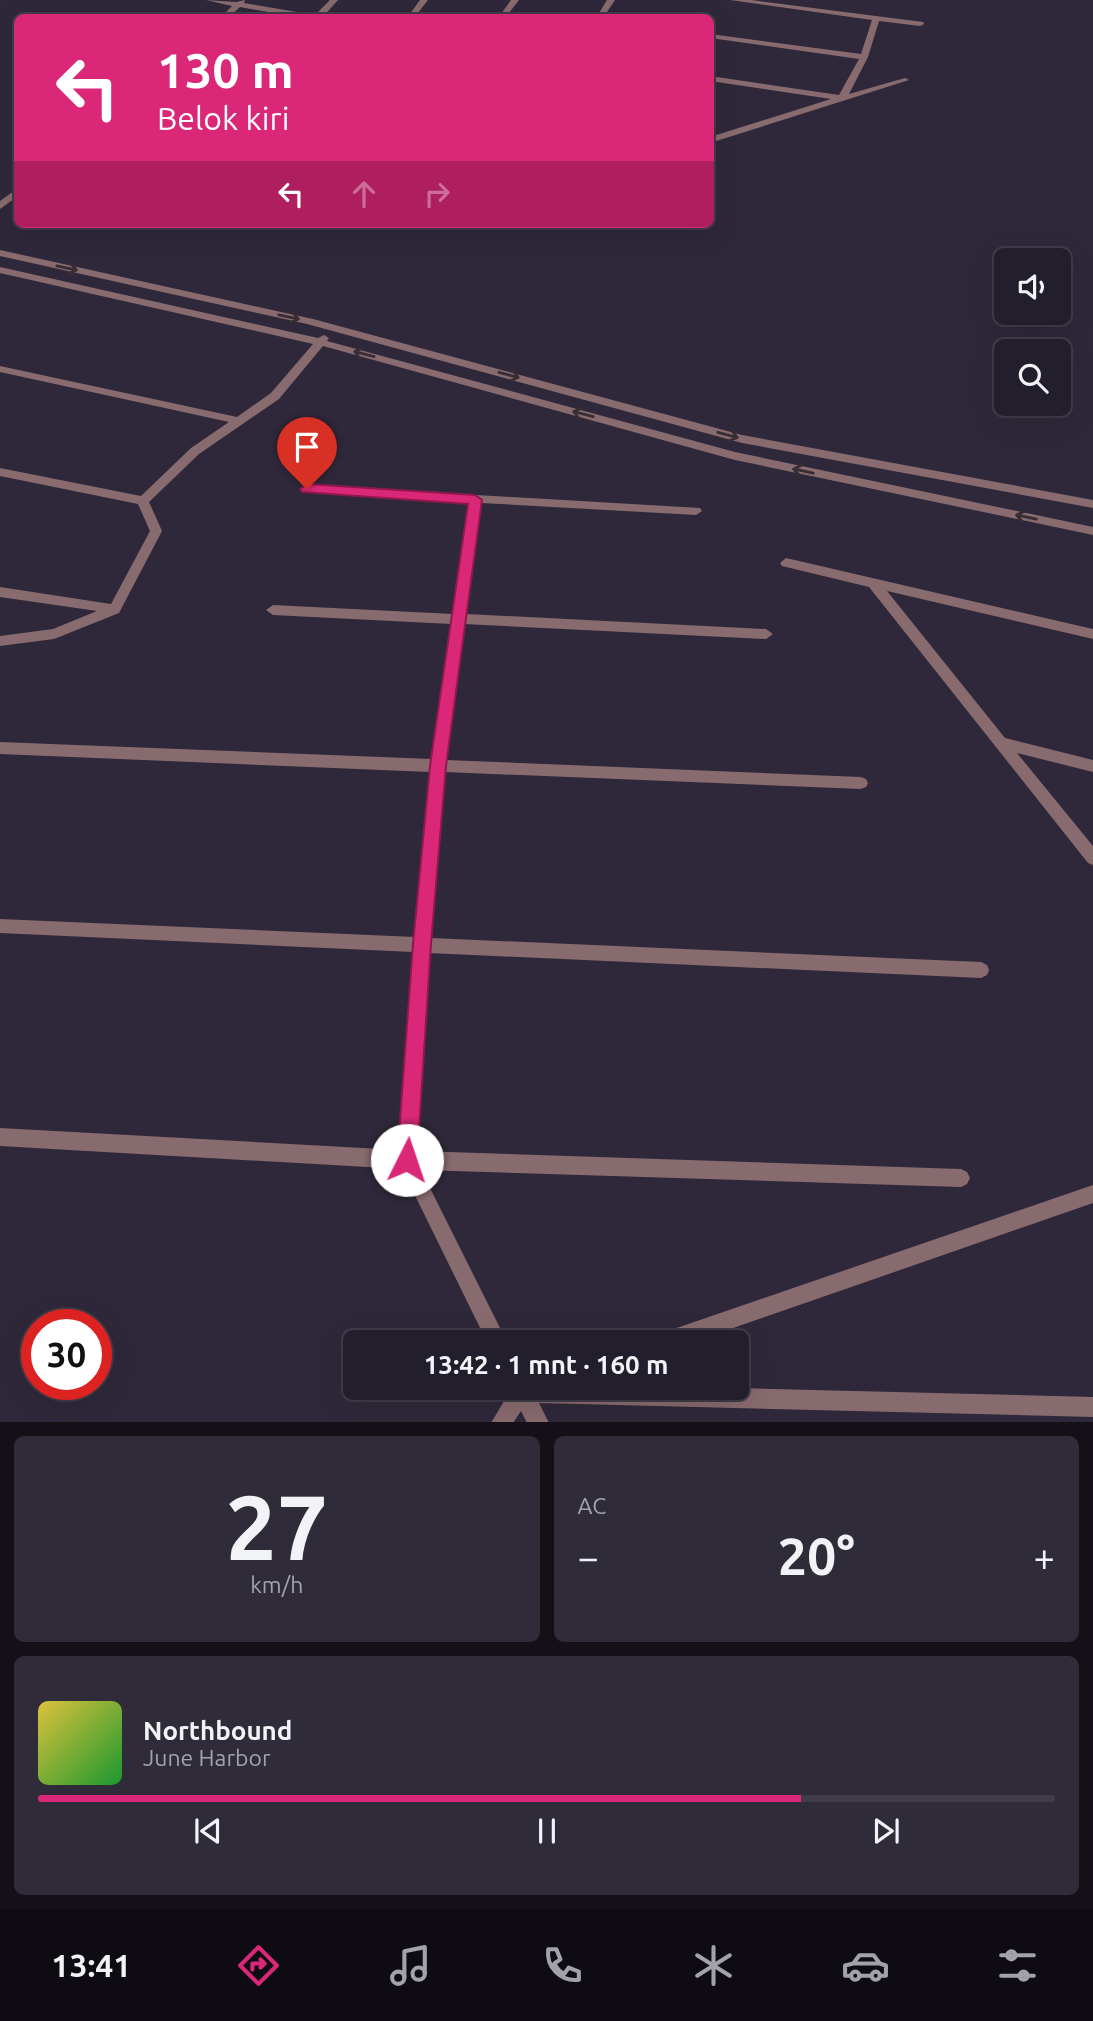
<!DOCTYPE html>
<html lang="id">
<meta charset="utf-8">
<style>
:root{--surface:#231e2c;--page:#2f2b38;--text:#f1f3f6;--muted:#a3a2a9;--line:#403c48;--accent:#db2777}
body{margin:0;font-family:Ubuntu,sans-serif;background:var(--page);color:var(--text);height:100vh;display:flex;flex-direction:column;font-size:26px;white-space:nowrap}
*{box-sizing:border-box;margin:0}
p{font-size:23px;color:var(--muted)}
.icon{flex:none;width:38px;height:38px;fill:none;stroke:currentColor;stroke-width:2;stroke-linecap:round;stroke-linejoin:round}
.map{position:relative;height:1422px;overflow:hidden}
.details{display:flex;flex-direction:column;gap:14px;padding:14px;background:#131018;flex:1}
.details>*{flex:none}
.top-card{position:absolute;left:14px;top:14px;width:700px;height:214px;border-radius:10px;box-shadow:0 7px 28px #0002,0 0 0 2px var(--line);background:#db2777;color:#fff;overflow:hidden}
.controls{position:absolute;left:994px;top:248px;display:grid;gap:14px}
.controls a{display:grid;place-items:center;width:77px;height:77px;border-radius:10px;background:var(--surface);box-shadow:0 7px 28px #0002,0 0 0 2px var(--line);font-size:35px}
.speed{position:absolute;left:21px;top:1309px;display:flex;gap:14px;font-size:35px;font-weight:700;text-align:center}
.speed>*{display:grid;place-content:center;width:91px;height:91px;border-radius:50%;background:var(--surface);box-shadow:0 7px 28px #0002,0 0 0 2px var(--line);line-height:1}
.speed .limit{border:10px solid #d22;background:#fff;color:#111}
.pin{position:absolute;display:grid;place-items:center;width:60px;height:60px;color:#fff;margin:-72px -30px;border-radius:50% 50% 50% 0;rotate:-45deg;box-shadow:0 0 7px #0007}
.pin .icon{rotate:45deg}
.me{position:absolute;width:77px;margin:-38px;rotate:4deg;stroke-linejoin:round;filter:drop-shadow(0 0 5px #0008)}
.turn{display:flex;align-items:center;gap:24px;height:147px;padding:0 28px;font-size:32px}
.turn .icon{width:91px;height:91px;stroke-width:2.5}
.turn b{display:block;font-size:49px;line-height:60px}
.lanes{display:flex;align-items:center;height:66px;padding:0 28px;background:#0003;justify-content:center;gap:35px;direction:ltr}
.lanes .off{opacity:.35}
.big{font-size:52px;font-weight:700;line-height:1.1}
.details .widget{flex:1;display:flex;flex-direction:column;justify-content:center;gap:10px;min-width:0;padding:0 24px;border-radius:10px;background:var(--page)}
.details .dial{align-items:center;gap:0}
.dial b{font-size:91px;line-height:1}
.song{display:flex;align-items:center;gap:21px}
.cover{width:84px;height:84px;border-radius:10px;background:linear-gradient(135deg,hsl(50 70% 55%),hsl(130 70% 35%))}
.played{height:7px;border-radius:4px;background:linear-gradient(90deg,var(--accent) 75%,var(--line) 75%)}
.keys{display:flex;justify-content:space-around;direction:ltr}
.heat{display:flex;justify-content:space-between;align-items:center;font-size:38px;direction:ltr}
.details .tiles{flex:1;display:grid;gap:14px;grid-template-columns:1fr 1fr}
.widget:last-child{grid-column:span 2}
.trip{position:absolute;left:343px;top:1330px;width:406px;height:70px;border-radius:10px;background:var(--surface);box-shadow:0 7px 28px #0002,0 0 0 2px var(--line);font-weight:700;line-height:70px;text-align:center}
.tab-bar{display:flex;height:112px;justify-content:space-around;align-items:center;background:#0e0c12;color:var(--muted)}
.tab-bar .icon{width:49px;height:49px}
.tab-bar .active{color:var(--accent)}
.tab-bar b{font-size:32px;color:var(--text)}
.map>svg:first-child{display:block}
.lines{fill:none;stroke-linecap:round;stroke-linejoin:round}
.street{fill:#886b6e;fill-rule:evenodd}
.oneway{stroke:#382d34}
.route{fill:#db2777;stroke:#8e194d;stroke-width:2}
</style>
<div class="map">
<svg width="1093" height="1423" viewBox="0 0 1093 1423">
<rect width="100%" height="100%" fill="#2f283a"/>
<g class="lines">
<path class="street" d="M206,0L236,2L245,0L244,3L315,15L330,0H338L322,18H301L240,7L228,18H220L232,6Z
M420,0H428L414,18H407Z
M511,0H519L505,18H498Z
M607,0H615L603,18H596Z
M730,0H751L923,22L924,24L920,26L879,21L868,57L849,94L905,78L909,80L710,143V137L831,99L710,81V76L839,95L859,59L710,38V34L861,54L872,20Z
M18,188V196L0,209V201Z
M0,250L313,319L742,435L1093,500V508L742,443L307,324L0,256Z
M0,267L318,338L324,335L329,338L327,341L735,452L1093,527V535L735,460L323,346L279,399L199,454L149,502L162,531L119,613L54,639L0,646V636L53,629L97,611L0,597V587L111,604L150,531L138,504L0,476V468L141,496L191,448L229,422L0,372V366L237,417L271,393L313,344L0,273Z
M307,485L700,508L702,511L696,515L481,503L466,614L766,629L773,634L766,639L464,624L446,760L861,777L866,779L868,783L866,787L861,789L445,772L431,938L981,962L987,965L989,970L987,975L981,978L429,953L417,1151L961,1169L967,1172L970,1178L967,1184L961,1187L421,1170L507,1342H487L402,1169L0,1146V1128L399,1150L413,952L0,933V919L415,937L430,772L0,754V742L432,759L451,624L273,615L266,610L273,605L453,614L469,502L303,492L301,489L303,486Z
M786,558L1093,629V639L887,591L1005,738L1093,760V772L1017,753L1093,846V865L1088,863L869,587L782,566L780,563Z
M1093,1185V1203L693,1342H655L658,1335L665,1332Z
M509,1388H737L1093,1397V1417L539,1403L549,1423H527L521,1411L513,1423H491L510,1391Z"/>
</g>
<defs><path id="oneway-shaft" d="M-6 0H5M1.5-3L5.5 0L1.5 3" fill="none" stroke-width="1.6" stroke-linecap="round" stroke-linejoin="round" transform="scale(1.75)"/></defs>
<g class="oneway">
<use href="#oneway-shaft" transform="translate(67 268) rotate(12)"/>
<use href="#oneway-shaft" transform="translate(289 317) rotate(12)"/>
<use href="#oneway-shaft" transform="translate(364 354) rotate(-165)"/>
<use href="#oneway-shaft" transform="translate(509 375) rotate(15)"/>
<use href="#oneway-shaft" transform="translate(583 414) rotate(-165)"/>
<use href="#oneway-shaft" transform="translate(728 435) rotate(15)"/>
<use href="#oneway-shaft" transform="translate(803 471) rotate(-168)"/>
<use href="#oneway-shaft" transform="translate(1026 517) rotate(-168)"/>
</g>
<path class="route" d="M307,484L475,495L482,500L446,766L431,944L417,1160L414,1167L407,1170L400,1167L397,1160L413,944L430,766L468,504L302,492L300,489Z"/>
</svg>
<div class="controls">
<a><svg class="icon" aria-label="sound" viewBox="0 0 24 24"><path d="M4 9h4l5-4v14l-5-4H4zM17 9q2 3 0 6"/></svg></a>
<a><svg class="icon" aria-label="search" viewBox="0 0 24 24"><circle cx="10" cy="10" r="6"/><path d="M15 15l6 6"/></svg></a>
</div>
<div class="speed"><div class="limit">30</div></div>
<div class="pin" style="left:307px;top:489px;background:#d93025"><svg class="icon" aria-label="arrive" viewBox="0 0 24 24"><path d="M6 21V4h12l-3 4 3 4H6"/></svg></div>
<svg class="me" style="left:407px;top:1160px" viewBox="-20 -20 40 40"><circle r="19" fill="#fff"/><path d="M0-13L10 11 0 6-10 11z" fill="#db2777"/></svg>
<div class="trip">13:42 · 1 mnt · 160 m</div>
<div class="top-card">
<div class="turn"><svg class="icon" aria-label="left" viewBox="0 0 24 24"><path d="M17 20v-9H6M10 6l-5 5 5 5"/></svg><div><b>130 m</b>Belok kiri</div></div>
<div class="lanes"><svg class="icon" aria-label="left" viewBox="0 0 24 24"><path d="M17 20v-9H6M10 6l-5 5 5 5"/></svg><svg class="icon off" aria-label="ahead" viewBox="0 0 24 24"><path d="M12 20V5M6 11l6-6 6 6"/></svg><svg class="icon off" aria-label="right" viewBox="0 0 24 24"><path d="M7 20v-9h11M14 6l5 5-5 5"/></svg></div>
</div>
</div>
<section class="details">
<div class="tiles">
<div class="widget dial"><b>27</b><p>km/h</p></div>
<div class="widget"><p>AC</p>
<div class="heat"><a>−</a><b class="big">20°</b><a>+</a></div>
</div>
<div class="widget">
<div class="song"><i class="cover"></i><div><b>Northbound</b><p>June Harbor</p></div></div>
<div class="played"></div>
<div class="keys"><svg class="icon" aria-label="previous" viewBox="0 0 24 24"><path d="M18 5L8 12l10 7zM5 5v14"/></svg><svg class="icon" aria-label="pause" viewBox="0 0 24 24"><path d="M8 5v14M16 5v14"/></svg><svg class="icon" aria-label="next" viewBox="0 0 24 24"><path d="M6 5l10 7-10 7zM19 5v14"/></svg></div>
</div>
</div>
</section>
<nav class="tab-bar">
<b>13:41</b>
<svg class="icon active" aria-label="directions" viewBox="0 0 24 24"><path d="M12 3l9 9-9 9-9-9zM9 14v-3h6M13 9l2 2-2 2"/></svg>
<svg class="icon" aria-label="music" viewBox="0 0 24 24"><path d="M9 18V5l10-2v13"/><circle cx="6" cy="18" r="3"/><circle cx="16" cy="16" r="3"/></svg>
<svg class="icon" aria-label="phone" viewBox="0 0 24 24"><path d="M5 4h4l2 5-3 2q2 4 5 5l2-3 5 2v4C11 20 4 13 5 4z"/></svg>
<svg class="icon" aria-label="climate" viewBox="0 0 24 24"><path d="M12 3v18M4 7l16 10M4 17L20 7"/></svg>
<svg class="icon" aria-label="car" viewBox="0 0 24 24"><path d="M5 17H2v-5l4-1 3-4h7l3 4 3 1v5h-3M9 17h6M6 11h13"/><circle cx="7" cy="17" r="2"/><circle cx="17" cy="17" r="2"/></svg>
<svg class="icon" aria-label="filters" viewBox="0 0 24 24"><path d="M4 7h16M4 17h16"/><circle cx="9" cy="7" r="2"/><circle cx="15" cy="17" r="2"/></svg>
</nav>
